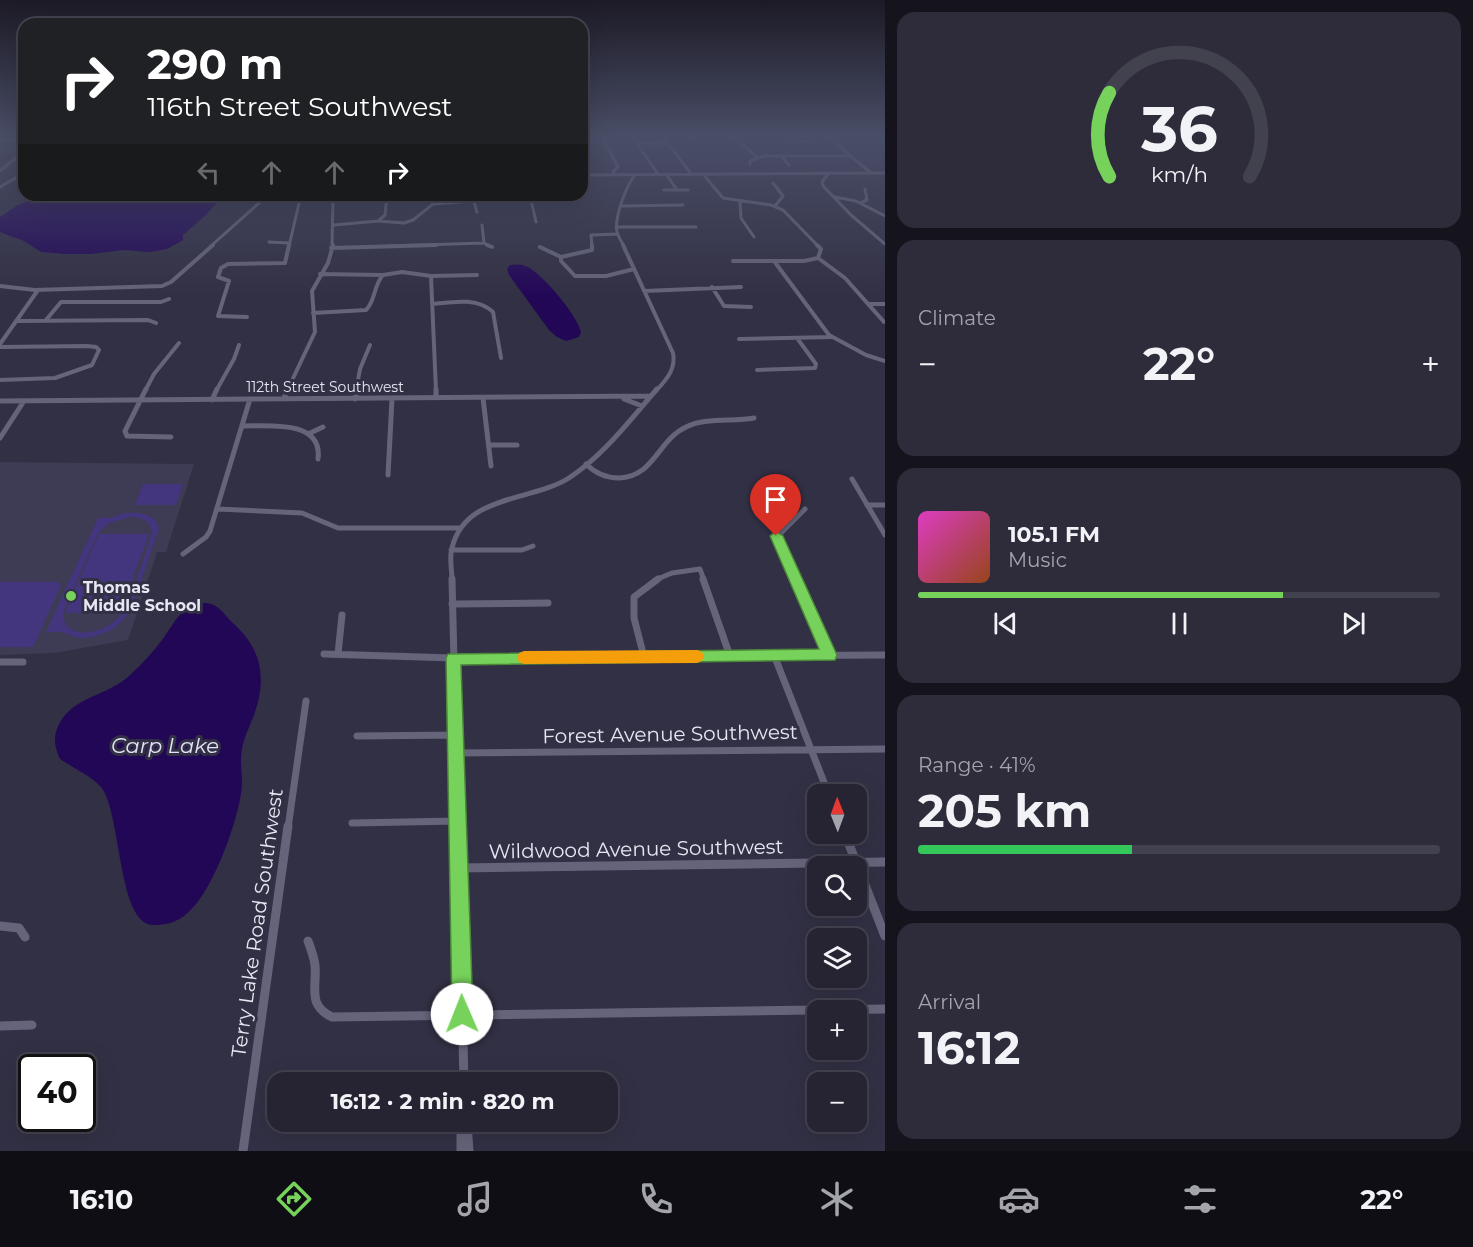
<!DOCTYPE html>
<meta charset="utf-8">
<style>
:root{--surface:#262433;--page:#2e2c3b;--text:#f1f3f6;--muted:#a4a4ac;--line:#42414e;--accent:#76d25a}
body{margin:0;font-family:Montserrat,sans-serif;background:var(--page);color:var(--text);height:100vh;display:flex;flex-direction:column;font-size:22px;white-space:nowrap}
*{box-sizing:border-box;margin:0}
p{font-size:20px;color:var(--muted)}
.icon{flex:none;width:33px;height:33px;fill:none;stroke:currentColor;stroke-width:2;stroke-linecap:round;stroke-linejoin:round}
.map{position:relative;flex:1;overflow:hidden}
.panel{display:flex;flex-direction:column;gap:12px;padding:12px;background:#15141c;width:588px}
.panel>*{flex:none}
.hud{position:absolute;left:18px;top:18px;width:570px;height:183px;border-radius:18px;box-shadow:0 6px 24px #0002,0 0 0 2px var(--line);background:#202124;color:#fff;overflow:hidden}
.needle{width:39px;rotate:359deg}
.controls{position:absolute;left:807px;top:784px;display:grid;gap:12px}
.controls a{display:grid;place-items:center;width:60px;height:60px;border-radius:12px;background:var(--surface);box-shadow:0 6px 24px #0002,0 0 0 2px var(--line);font-size:30px}
.speed{position:absolute;left:18px;top:1054px;display:flex;gap:12px;font-size:30px;font-weight:700;text-align:center}
.speed>*{display:grid;place-content:center;width:78px;height:78px;border-radius:50%;background:var(--surface);box-shadow:0 6px 24px #0002,0 0 0 2px var(--line);line-height:1}
.speed .limit{border:3px solid #111;border-radius:9px;background:#fff;color:#111}
.pin{position:absolute;display:grid;place-items:center;width:51px;height:51px;color:#fff;margin:-62px -26px;border-radius:50% 50% 50% 0;rotate:-45deg;box-shadow:0 0 6px #0007}
.pin .icon{rotate:45deg}
.me{position:absolute;width:66px;margin:-33px;rotate:359deg;stroke-linejoin:round;filter:drop-shadow(0 0 4px #0008)}
.turn{display:flex;align-items:center;gap:21px;height:126px;padding:0 30px;font-size:27px}
.turn .icon{width:78px;height:78px;stroke-width:2.5}
.turn b{display:block;font-size:42px;line-height:51px}
.lanes{display:flex;align-items:center;height:57px;padding:0 30px;background:#0003;justify-content:center;gap:30px;direction:ltr}
.lanes .off{opacity:.35}
.big{font-size:45px;font-weight:700;line-height:1.1}
.panel .tile{flex:1;display:flex;flex-direction:column;justify-content:center;gap:9px;min-width:0;padding:0 21px;border-radius:18px;background:var(--page)}
.panel .dial{align-items:center;gap:0}
.dial svg{height:156px;overflow:visible;fill:none;stroke:var(--line);stroke-width:7;stroke-linecap:round;text-anchor:middle}
.dial text{fill:var(--text);stroke:none}
.song{display:flex;align-items:center;gap:18px}
.cover{width:72px;height:72px;border-radius:9px;background:linear-gradient(135deg,hsl(310 70% 55%),hsl(20 70% 35%))}
.played{height:6px;border-radius:3px;background:linear-gradient(90deg,var(--accent) 70%,var(--line) 70%)}
.keys{display:flex;justify-content:space-around;direction:ltr}
.heat{display:flex;justify-content:space-between;align-items:center;font-size:33px;direction:ltr}
.charge{height:9px;border-radius:4px;background:linear-gradient(90deg,#34c759 41%,var(--line) 0)}
.trip{position:absolute;left:267px;top:1072px;width:351px;height:60px;border-radius:18px;background:var(--surface);box-shadow:0 6px 24px #0002,0 0 0 2px var(--line);font-weight:700;line-height:60px;text-align:center}
.dock{display:flex;height:96px;justify-content:space-around;align-items:center;background:#0f0e14;color:var(--muted)}
.dock .icon{width:42px;height:42px}
.dock .current{color:var(--accent)}
.dock b{font-size:27px;color:var(--text)}
main{display:flex;flex:1;min-height:0}
.map>svg:first-child{display:block}
.built{fill:#3e3b55}
.green{fill:#44357f;fill-rule:evenodd}
.water{fill:#230757}
.lines{fill:none;stroke-linecap:round;stroke-linejoin:round}
.minor-far4{stroke:#66647a;stroke-width:3}
.minor-far3{stroke:#66647a;stroke-width:4}
.minor-far2{stroke:#66647a;stroke-width:5}
.minor-far1{stroke:#66647a;stroke-width:7}
.minor{stroke:#66647a;stroke-width:9}
.route{fill:#76d25a;stroke:#4d883a;stroke-width:1.5}
.slow{fill:#f59e0b}
.poi-dot{fill:#76d25a;stroke:#323044;stroke-width:2}
.labels{text-anchor:middle;stroke-width:6;stroke-linejoin:round;paint-order:stroke}
.far-street-label{font-size:14px;fill:#e7e6f3;stroke:#323044}
.poi-label{font-size:16px;font-weight:bold;fill:#e7e6f3;stroke:#323044;text-anchor:start}
.near-street-label{font-size:20px;fill:#e7e6f3;stroke:#323044}
.near-water-label{font-size:21px;font-style:italic;fill:#e3e2f9;stroke:#323044}
</style>
<main>
<div class="map">
<svg width="885" height="1151" viewBox="0 0 885 1151">
<rect width="100%" height="100%" fill="#323044"/>
<path class="built" d="M0,462L194,464L166,552H157L128,640L54,653L0,655Z"/>
<path class="green" d="M143,484H183L176,505H135Z
M125,513C139,512 154,513 159,528L130,612L122,621L112,630L92,637L79,638L61,632H46L98,518H110ZM129,517C141,517 151,520 152,533C148,548 128,606 120,616C112,625 102,630 91,632C81,634 72,632 65,624L63,612L98,533L109,523Z
M99,534H149L120,612L65,613Z
M0,582H58L61,585L33,647H0Z"/>
<path class="water" d="M44,195H223L206,215L183,235V240L167,249L149,252L124,250L91,254H65L41,252L24,241L0,232V217L18,205Z
M510,265C516,264 522,264 528,267C544,276 577,315 581,332L579,337L566,341L557,337L549,330L509,275L507,269Z
M201,603C219,602 222,613 234,624C262,650 267,678 254,715C250,726 244,737 242,749C239,764 244,779 241,794C236,826 211,897 184,916C175,923 164,925 154,925C117,926 122,813 101,787C90,775 73,768 60,759C53,745 53,732 62,719C79,695 110,695 131,674C142,664 153,652 162,640C174,624 180,607 201,603Z"/>
<g class="lines">
<path class="minor-far4" d="M691,135L695,140
M732,135L757,157
M826,135L871,173
M603,139L618,167L613,172L614,175
M634,139L658,174
M665,139L691,174
M0,140H24
M789,140L808,142L811,135
M637,143H667
M781,156L789,165
M582,163L587,175
M750,164V161L764,156H851
M0,171L24,151
M666,174L677,190
M703,174L723,198L771,205L783,210L818,246
M828,174L822,182L823,186L851,215L885,244
M582,175L885,173
M773,183L783,196L775,206
M0,187L24,173
M664,190H688
M472,195L477,212
M530,195L536,222
M835,197L856,201L885,216
M740,202L741,218L754,237
M860,203L867,200L865,189
M622,206L683,205
M378,221L404,223L413,220L433,204L473,201
M334,225L378,221L385,215L387,195
M482,225L484,243
M616,227H696
M269,242L290,243
M211,246L268,195
M289,246L301,195
M332,246L333,195
M390,246L484,243L490,246
M592,246L591,235L618,234
M624,246C622,242 618,237 617,232C614,218 626,186 635,175"/>
<path class="minor-far3" d="M487,245L492,247
M623,245L673,353C676,369 667,379 656,391
M817,245L821,249L818,258
M540,247L561,257V261L575,276H606L634,269
M331,248L436,245
M561,257L592,250V245
M818,258L845,278L884,322
M733,261H804L818,258
M774,261L829,335L866,355L885,361
M320,274L383,275L402,272L431,276L477,275
M431,276L436,391
M0,286L35,290L162,286L171,282L213,245
M712,287L724,306L751,307
M644,291L741,287
M432,304C452,302 477,297 493,312L501,358
M869,304H885
M313,313L366,310C376,300 373,286 383,275
M247,317L218,316L229,281L218,277L221,268L228,264L285,263L289,245
M46,320L61,302H161L169,299
M16,321L148,320L156,323
M739,339L832,337
M0,344L38,290
M0,347L87,346L96,347L99,350L92,365L55,378L0,380
M757,370L815,368L816,364L797,338
M145,391L154,374L179,343
M216,391L234,359L239,345
M287,391L315,332L312,291L328,263L333,245
M356,391L360,369L370,345"/>
<path class="minor-far2" d="M146,389L125,431L127,436L171,437
M436,389V398
M483,398L491,466
M284,399L287,389
M355,399L357,389
M624,399L642,406
M212,400L217,389
M0,401L650,396
M243,426C270,426 323,420 318,459
M308,434L323,427
M0,438L24,401
M489,445H517
M586,464C595,473 606,478 619,478C654,477 658,440 686,427C706,417 732,422 754,418
M388,475L392,399
M852,479L885,535
M867,505H885
M218,509L302,513L338,528H460
M451,550H522L533,546
M183,554L206,537L210,531L250,399
M452,580C452,570 449,557 452,548C465,494 531,502 569,478C604,455 630,420 657,389
M655,580L672,573L700,569L704,580
M795,580L776,538L805,509"/>
<path class="minor-far1" d="M452,579L458,828
M703,579L730,656
M795,579L830,655
M452,604L548,603
M324,654L453,658L885,655
M338,654L342,615
M774,655L829,795
M644,657L634,618V597L658,579
M0,662H23
M357,736L456,735
M456,753L885,749
M352,823L458,821
M288,828L306,701"/>
<path class="minor" d="M458,826L464,1083
M845,834L885,936
M460,868L885,862
M0,926L19,928L25,937
M308,941C311,949 314,957 315,965C317,988 307,1005 332,1017L885,1009
M0,1026L32,1025
M461,1122V1151
M467,1122L469,1151
M243,1151L288,826"/>
</g>
<linearGradient id="sky" x2="0" y2="1"><stop stop-color="#1c1a25"/><stop offset="0.46" stop-color="#494e67"/><stop offset="1" stop-color="#494e67" stop-opacity="0"/></linearGradient>
<rect width="885" height="296" fill="url(#sky)"/>
<path class="route" d="M776,531L783,536L837,655L835,660L461,665L473,1014L470,1022L462,1025L455,1022L452,1014L446,658L448,654L819,649L770,536Z"/>
<path class="slow" d="M697,650L702,652L704,656L702,661L697,663L524,664L519,662L517,658L519,653L524,651Z"/>
<circle class="poi-dot" cx="71" cy="596" r="6"/>
<g class="labels">
<g class="far-street-label">
<text x="325" y="392">112th Street Southwest</text>
</g>
<g class="poi-label">
<text x="83" y="593">Thomas<tspan x="83" dy="18">Middle School</tspan></text>
</g>
<g class="near-street-label">
<text transform="translate(670 734) rotate(-1)" y="7">Forest Avenue Southwest</text>
<text transform="translate(636 849) rotate(-1)" y="7">Wildwood Avenue Southwest</text>
<text transform="translate(257 923) rotate(-82)" y="7">Terry Lake Road Southwest</text>
</g>
<g class="near-water-label">
<text x="165" y="753">Carp Lake</text>
</g>
</g>
</svg>
<div class="controls">
<a><svg class="needle" viewBox="-14 -14 28 28"><path d="M0-13l5 13h-10z" fill="#e53935"/><path d="M0 13l5-13h-10z" fill="#a4a4ac"/></svg></a>
<a><svg class="icon" aria-label="search" viewBox="0 0 24 24"><circle cx="10" cy="10" r="6"/><path d="M15 15l6 6"/></svg></a>
<a><svg class="icon" aria-label="layers" viewBox="0 0 24 24"><path d="M12 4l9 5-9 5-9-5zM3 14l9 5 9-5"/></svg></a>
<a>+</a>
<a>−</a>
</div>
<div class="speed"><div class="limit">40</div></div>
<div class="pin" style="left:776px;top:536px;background:#d93025"><svg class="icon" aria-label="arrive" viewBox="0 0 24 24"><path d="M6 21V4h12l-3 4 3 4H6"/></svg></div>
<svg class="me" style="left:462px;top:1014px" viewBox="-20 -20 40 40"><circle r="19" fill="#fff"/><path d="M0-13L10 11 0 6-10 11z" fill="#76d25a"/></svg>
<div class="trip">16:12 · 2 min · 820 m</div>
<div class="hud">
<div class="turn"><svg class="icon" aria-label="right" viewBox="0 0 24 24"><path d="M7 20v-9h11M14 6l5 5-5 5"/></svg><div><b>290 m</b>116th Street Southwest</div></div>
<div class="lanes"><svg class="icon off" aria-label="left" viewBox="0 0 24 24"><path d="M17 20v-9H6M10 6l-5 5 5 5"/></svg><svg class="icon off" aria-label="ahead" viewBox="0 0 24 24"><path d="M12 20V5M6 11l6-6 6 6"/></svg><svg class="icon off" aria-label="ahead" viewBox="0 0 24 24"><path d="M12 20V5M6 11l6-6 6 6"/></svg><svg class="icon" aria-label="right" viewBox="0 0 24 24"><path d="M7 20v-9h11M14 6l5 5-5 5"/></svg></div>
</div>
</div>
<section class="panel">
<div class="tile dial"><svg viewBox="0 0 100 80">
<path d="M14 69A42 42 0 1 1 86 69"/>
<path d="M14 69A42 42 0 0 1 14 26" stroke="#76d25a"/>
<text x="50" y="56" font-size="32" font-weight="700">36</text>
<text x="50" y="72" font-size="11">km/h</text>
</svg></div>
<div class="tile"><p>Climate</p>
<div class="heat"><a>−</a><b class="big">22°</b><a>+</a></div>
</div>
<div class="tile">
<div class="song"><i class="cover"></i><div><b>105.1 FM</b><p>Music</p></div></div>
<div class="played"></div>
<div class="keys"><svg class="icon" aria-label="previous" viewBox="0 0 24 24"><path d="M18 5L8 12l10 7zM5 5v14"/></svg><svg class="icon" aria-label="pause" viewBox="0 0 24 24"><path d="M8 5v14M16 5v14"/></svg><svg class="icon" aria-label="next" viewBox="0 0 24 24"><path d="M6 5l10 7-10 7zM19 5v14"/></svg></div>
</div>
<div class="tile"><p>Range · 41%</p><b class="big">205 km</b><div class="charge"></div></div>
<div class="tile"><p>Arrival</p><b class="big">16:12</b></div>
</section>
</main>
<nav class="dock">
<b>16:10</b>
<svg class="icon current" aria-label="directions" viewBox="0 0 24 24"><path d="M12 3l9 9-9 9-9-9zM9 14v-3h6M13 9l2 2-2 2"/></svg>
<svg class="icon" aria-label="music" viewBox="0 0 24 24"><path d="M9 18V5l10-2v13"/><circle cx="6" cy="18" r="3"/><circle cx="16" cy="16" r="3"/></svg>
<svg class="icon" aria-label="phone" viewBox="0 0 24 24"><path d="M5 4h4l2 5-3 2q2 4 5 5l2-3 5 2v4C11 20 4 13 5 4z"/></svg>
<svg class="icon" aria-label="climate" viewBox="0 0 24 24"><path d="M12 3v18M4 7l16 10M4 17L20 7"/></svg>
<svg class="icon" aria-label="car" viewBox="0 0 24 24"><path d="M5 17H2v-5l4-1 3-4h7l3 4 3 1v5h-3M9 17h6M6 11h13"/><circle cx="7" cy="17" r="2"/><circle cx="17" cy="17" r="2"/></svg>
<svg class="icon" aria-label="filters" viewBox="0 0 24 24"><path d="M4 7h16M4 17h16"/><circle cx="9" cy="7" r="2"/><circle cx="15" cy="17" r="2"/></svg>
<b>22°</b>
</nav>
